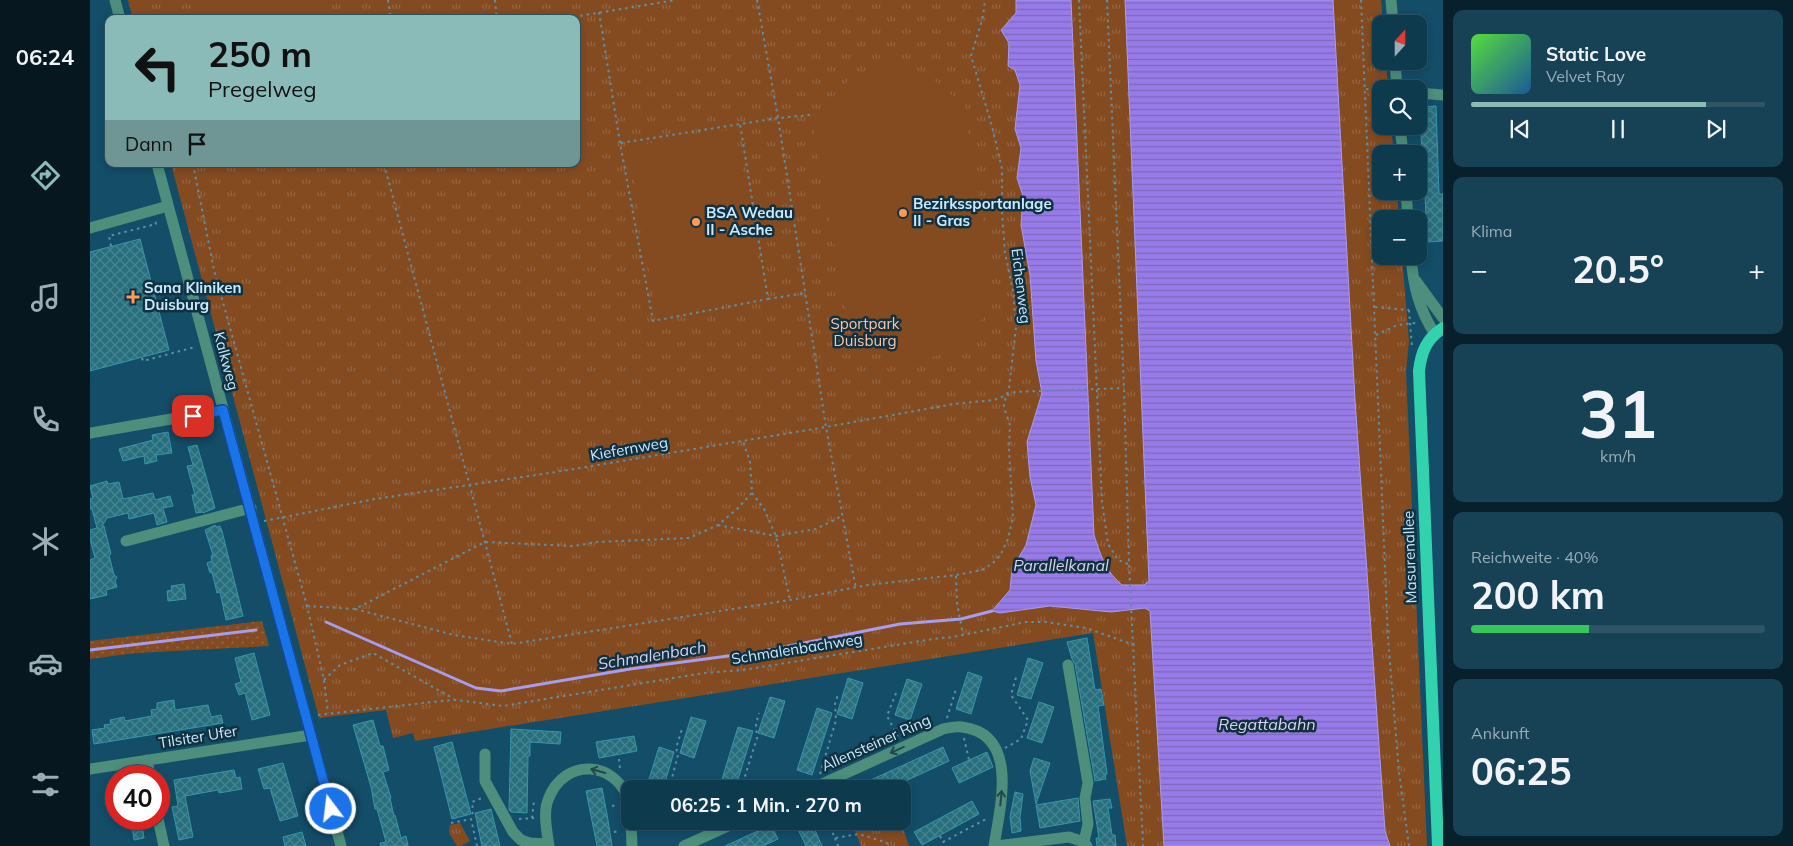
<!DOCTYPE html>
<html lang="de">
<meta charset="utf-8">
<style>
:root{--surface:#0e3a4e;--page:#174155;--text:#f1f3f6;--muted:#9badb6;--line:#2e5466;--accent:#8bbbb9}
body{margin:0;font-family:Mulish,sans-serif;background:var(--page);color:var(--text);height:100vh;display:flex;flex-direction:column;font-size:19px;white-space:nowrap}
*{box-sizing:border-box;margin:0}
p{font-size:16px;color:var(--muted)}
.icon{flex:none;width:28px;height:28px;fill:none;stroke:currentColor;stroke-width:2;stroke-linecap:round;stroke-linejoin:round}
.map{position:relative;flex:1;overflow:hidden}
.drawer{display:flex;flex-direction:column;gap:10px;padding:10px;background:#08202b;width:350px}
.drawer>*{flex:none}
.guide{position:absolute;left:15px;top:15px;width:475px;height:152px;border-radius:10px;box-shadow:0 2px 8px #0003,0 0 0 1px var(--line);background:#8bbbb9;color:#111;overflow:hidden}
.needle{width:32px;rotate:21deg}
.controls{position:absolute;left:1282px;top:15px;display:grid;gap:10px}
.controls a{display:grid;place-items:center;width:55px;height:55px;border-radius:10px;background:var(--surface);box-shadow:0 2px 8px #0003,0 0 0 1px var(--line);font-size:25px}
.speed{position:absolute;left:15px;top:765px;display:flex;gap:10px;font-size:25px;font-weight:700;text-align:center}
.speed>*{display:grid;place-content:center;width:65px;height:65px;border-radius:50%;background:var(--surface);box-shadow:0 2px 8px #0003,0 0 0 1px var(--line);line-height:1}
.speed .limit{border:8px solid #d22;background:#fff;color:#111}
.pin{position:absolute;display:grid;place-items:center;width:42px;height:42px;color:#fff;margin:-21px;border-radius:10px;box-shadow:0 2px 8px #0006}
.me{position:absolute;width:55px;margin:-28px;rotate:345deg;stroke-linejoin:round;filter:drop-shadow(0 0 4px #0008)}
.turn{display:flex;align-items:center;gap:18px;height:105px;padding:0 20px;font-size:22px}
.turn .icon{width:65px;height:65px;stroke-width:2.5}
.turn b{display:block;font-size:35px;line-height:42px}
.then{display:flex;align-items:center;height:48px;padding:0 20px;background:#0003;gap:10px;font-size:19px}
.big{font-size:38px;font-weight:700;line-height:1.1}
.drawer .card{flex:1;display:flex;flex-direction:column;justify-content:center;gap:8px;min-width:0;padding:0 18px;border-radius:10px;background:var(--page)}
.drawer .dial{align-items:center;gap:0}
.dial b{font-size:65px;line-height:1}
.song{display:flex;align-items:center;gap:15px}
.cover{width:60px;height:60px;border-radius:8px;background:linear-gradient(135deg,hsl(110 70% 55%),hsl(210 70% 35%))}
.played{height:5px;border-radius:2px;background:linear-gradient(90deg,var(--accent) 80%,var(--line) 80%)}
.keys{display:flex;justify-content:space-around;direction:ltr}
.heat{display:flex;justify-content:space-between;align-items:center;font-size:28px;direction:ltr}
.charge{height:8px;border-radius:4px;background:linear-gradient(90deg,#34c759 40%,var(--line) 0)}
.trip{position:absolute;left:531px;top:780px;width:290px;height:50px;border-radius:10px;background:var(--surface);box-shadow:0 2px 8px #0003,0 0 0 1px var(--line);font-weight:700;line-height:50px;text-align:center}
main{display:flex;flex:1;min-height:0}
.menu{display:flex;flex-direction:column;width:90px;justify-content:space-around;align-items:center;background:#06171f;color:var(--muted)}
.menu .icon{width:35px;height:35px}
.menu .current{color:var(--accent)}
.menu b{font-size:22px;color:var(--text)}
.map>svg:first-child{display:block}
.grass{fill:url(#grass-dots)}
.park{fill:url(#park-tufts)}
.pitch{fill:#844b21}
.water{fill:url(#water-rules);stroke:#a69cf0}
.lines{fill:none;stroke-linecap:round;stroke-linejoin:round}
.stream{stroke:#a69cf0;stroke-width:3}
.building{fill:url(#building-cross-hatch);stroke:#3896aa}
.path{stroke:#5f8fa7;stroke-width:2;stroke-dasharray:2.5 4;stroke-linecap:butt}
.minor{stroke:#4d8e7c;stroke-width:11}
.major{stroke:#32d2af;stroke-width:12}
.oneway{stroke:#21484f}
.route-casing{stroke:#114b97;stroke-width:12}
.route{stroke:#1a73e8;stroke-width:9}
.poi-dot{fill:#fe9c57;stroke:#123140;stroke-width:2}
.labels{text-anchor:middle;stroke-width:5;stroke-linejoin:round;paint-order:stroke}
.poi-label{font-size:15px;font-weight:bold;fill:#c8eaff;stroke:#123140;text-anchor:start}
.street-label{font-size:15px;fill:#c8eaff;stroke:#123140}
.park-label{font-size:15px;fill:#fcc6a4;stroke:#123140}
.water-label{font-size:16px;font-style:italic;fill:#d8d3ef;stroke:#123140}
</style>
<main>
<nav class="menu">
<b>06:24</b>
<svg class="icon current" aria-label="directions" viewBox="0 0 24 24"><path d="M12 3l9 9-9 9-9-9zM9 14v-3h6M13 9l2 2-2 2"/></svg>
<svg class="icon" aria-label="music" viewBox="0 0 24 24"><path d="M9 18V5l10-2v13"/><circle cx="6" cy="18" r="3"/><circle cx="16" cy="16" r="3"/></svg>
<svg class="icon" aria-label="phone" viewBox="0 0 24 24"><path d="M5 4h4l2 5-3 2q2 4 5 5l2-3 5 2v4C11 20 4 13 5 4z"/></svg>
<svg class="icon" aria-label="climate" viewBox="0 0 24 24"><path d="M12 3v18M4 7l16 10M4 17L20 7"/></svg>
<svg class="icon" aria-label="car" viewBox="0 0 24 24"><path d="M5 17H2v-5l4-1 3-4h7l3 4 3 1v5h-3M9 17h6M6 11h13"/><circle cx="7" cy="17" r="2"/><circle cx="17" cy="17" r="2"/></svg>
<svg class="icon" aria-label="filters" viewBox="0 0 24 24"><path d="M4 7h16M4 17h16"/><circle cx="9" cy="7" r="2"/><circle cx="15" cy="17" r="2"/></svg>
</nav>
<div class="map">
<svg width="1353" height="846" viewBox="0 0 1353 846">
<defs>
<pattern id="grass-dots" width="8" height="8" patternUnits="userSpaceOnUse" patternTransform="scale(1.25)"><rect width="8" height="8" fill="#844b21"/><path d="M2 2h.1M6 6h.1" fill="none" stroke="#946542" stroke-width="1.8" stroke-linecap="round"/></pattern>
<pattern id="park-tufts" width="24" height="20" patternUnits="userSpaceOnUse" patternTransform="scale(1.25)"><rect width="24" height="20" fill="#844b21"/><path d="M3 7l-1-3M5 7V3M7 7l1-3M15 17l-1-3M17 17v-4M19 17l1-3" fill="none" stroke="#946542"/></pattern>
<pattern id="water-rules" width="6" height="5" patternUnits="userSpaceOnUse" patternTransform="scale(1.25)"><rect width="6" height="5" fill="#987ae9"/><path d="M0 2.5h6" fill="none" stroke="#7c6aba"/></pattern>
<pattern id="building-cross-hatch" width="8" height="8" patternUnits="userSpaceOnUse" patternTransform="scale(1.25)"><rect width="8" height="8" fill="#286f7e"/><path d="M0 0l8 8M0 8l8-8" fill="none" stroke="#468491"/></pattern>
</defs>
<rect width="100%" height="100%" fill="#134d68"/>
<path class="grass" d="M172,621L179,646L46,653L0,659V641Z"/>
<path class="park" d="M38,0H1291L1293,24H1291V61H1296L1298,89H1291V126H1301L1304,154H1291V191H1307L1309,219H1291V256H1312L1319,341L1316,372L1337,846H1037L1003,633L325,741L323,733L303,738L296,710L229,718L81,164H486V19H43Z
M789,821L811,822L819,846H771L765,831Z
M370,823L380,841L371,846H367L359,833L360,825Z"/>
<path class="pitch" d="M108,0H228L219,16L216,19H123L115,13Z
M803,66L826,70L851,85L874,106L899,259L901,302L887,328L866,351L823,361L787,353L758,320L723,125L728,111L762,78L782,68Z
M645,129L674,297L567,315L538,147Z"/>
<path class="water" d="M926,0H981L1004,535C1010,554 1016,572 1032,585H1054L1059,581L1035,0H1243L1265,400L1295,831L1300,846H1074L1060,611L1055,608L1021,612L960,606L910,613L902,611L920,590L922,569L936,545L946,505L940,477L937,442L952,393L946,361L940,275L931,225L933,196L927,178L931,148L925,129L930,85L925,70L918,66L919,43L911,30L926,13Z"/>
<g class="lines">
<path class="stream" d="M236,622L386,688L411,691L540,669L668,652L810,624L871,619L902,611
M0,650L166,630"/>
</g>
<path class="building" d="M1346,106L1349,194H1353V241L1337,242L1334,171H1336L1334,148L1332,149L1329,107Z
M50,239L79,350L0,371V252Z
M78,432L82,453L66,455L67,461L55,464L54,456L33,461L29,449L63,440L62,435Z
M107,445L125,508L113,513V512L106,513L102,495H105L97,466L103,465L98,447Z
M17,481L18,484L29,482L33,499L63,493L65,500L80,496L83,506L73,508L77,522L67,525L64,513L39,519L38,513L17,518L12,526H14L21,554L19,555L24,575L27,577L25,581L27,587L16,590L17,595L0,599V560L5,558L0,539V530L7,528L2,509H0V499L3,498L0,486Z
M125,525L126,527L130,526L132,531L153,616L136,620L130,592L127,593L122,572L120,573L117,563L122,561L121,556L123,555L115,530Z
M94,584L96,599L78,601L77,591L82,590L81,586Z
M997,638L1005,690L1011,689L1014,705L1008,706L1017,774L1015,775L1016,779L1005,781L985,664L982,659L977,642Z
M164,653L180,715L162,720L155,693L149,695L145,684L151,682L145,658Z
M938,658L953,663L941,699L927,695Z
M878,672L892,677L881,714L866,709Z
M758,678L773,683L762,719L747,714Z
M817,679L832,684L820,720L805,715Z
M680,697L695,701L684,738L668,733Z
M84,700L85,710L118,705L121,717L131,715L133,723L4,744L2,730L15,728L14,725L21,724L20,720L34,717L35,721L62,716L61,710L67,709V703Z
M949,702L964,707L952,743L937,738Z
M727,708L742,713L722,775L707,770Z
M601,717L616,721L604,758L590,753Z
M283,720L290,746H293L299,770L293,772L301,798H300L304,816L305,815L311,838L316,836L318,846H291L290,843L296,842L287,809H285L281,787L263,725Z
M648,727L663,731L645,789H629Z
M421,729L471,732L470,744L440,742V756H438L437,813L421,812L419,810Z
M544,736L547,751L509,758L506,742Z
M362,742L381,814L362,819L344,747Z
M569,747L584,752L573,789H556Z
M853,747L859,761L798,789H761Z
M897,752L903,767L869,783L862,768Z
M944,758L960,763L946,804L940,771Z
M193,763L208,816L190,821L180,788L174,789L168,769Z
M144,770L146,778L150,777L152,789L129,793L128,790L95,796L103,837L89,840L82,807L88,806L84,780Z
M512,788L518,820L522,846H507L496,791Z
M925,792L933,794L930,817L931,831L922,833L920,817Z
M988,798L990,821L950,828L946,805Z
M1020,799L1022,808H1018L1022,835H1025L1026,846H1007L1006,838H1009L1003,801Z
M882,801L889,814L832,845L824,832Z
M401,809L410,846H392L385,813Z
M41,819H51L54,838L44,840Z
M704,821H721L732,846H716Z
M681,825L688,839L673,846H635Z
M212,832L216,846H195L193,837Z"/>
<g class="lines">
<path class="path" d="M298,0L301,19
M405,0L407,19
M667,0L688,118L736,427L766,589
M989,0L1012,502L1018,544L1028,560L1038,564
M1017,0L1034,388L1039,564L1053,846
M1271,0L1298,638L1309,772L1319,846
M509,12L530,143L563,321L678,299L650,124
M471,19L586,0
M1276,89L1291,90
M531,143L688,118L721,115
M103,164L124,270L217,606L234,680L238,713
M294,164L422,644
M21,246L19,236L66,224L65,220
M678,299L715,293
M1285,307L1319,310
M1319,310L1322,347
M1286,335L1307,325L1326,323
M52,358L53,361L105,347
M662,493L674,509L686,536L700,600
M174,521L285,499L466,472L736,427L864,404L904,400L925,392L1034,388
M628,525L686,536L726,529L752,516
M866,576L867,603L873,635
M217,606L265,609L395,542L484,546L507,542L599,538L628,525L647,509L662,493L660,462L653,441
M265,609L364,635L422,644L700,600L778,585L866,575L892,570L903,563L911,554L918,539L923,517L919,449L920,425L914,408V403L919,388L926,327L923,291L915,253L912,213V169L902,126L881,56L893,17L895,0
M234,680L250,665L283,653L364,699
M806,693L797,716L809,739
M228,715L351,701L366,700L413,706L614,673L653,670L843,639L863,637L936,622H956L996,628L1044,645
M857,718L866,689
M874,738L879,760
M915,748L931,739L938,720L921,695L927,674
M529,759L530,769
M730,774L746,720L745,704L748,694
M579,789L588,755L586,748L592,729
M651,789L667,738L666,724L669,713
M522,806L527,805
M442,818L444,801
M429,819L444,818
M597,821L603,829
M737,821L745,838L769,834L795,842L801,846
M361,823L381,819
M551,827L565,821
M524,832L530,831
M850,836L853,842L898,818
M745,838L748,846
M387,846L381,819L383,811L382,802L392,798"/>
<path class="minor" d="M25,0L30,19
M1301,0L1303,24
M1305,61L1307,89
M1329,93L1353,95
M1310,126L1313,154
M67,164L251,846
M1316,191L1318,219
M0,228L78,206
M1321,256C1323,285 1329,310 1345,334
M1326,281L1353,318
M0,433L133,410
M36,541L161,508
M978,665L998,783L995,798L998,824L994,842
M395,754V781L423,832L431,840L440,843L458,844
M57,760L60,776
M0,769L221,735
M721,789L853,729C859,728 866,726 872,727C930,734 910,807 904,846
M68,819L74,846
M541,821L542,846
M459,846C457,832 453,813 458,800C474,756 528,760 540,804
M594,846L649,821
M906,846L979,837L994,842L997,846"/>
<path class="major" d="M1348,846L1329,371C1331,353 1336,339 1353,328"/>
</g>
<defs><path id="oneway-shaft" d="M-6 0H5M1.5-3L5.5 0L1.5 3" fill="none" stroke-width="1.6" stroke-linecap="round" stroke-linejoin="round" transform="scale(1.25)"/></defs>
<g class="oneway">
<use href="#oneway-shaft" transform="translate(807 750) rotate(156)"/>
<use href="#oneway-shaft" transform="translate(508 771) rotate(-164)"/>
<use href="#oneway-shaft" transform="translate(911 798) rotate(-84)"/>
</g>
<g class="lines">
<g class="route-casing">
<path id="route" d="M103,416L133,410L241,809"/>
</g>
<use href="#route" class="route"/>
</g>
<g class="poi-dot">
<circle cx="813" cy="213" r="5"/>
<circle cx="606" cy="222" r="5"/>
<path d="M40.5 289.5h5v5h5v5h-5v5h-5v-5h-5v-5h5z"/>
</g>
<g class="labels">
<g class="poi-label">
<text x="823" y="209">Bezirkssportanlage<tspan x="823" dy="17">II - Gras</tspan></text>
<text x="616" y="218">BSA Wedau<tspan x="616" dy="17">II - Asche</tspan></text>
<text x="54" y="293">Sana Kliniken<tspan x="54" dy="17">Duisburg</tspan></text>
</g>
<g class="street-label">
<text transform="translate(931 286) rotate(83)" y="5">Eichenweg</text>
<text transform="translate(136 361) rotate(75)" y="5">Kalkweg</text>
<text transform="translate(539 449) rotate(-10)" y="5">Kiefernweg</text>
<text transform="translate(1320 557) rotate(-92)" y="5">Masurenallee</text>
<text transform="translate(707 649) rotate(-9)" y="5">Schmalenbachweg</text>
<text transform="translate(108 737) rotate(-9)" y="5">Tilsiter Ufer</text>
<text transform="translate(786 743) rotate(-24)" y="5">Allensteiner Ring</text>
</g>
<g class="park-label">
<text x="775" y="329">Sportpark<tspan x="775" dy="17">Duisburg</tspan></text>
</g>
<g class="water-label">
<text x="971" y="571">Parallelkanal</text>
<text transform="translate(562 655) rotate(-9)" y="6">Schmalenbach</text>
<text x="1177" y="730">Regattabahn</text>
</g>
</g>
</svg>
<div class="controls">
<a><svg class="needle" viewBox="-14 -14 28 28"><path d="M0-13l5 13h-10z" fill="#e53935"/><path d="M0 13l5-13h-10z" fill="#9badb6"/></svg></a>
<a><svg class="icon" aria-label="search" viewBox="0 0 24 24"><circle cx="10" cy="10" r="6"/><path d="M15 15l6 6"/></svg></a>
<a>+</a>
<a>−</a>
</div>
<div class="speed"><div class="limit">40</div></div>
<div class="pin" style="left:103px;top:416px;background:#d93025"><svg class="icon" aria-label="arrive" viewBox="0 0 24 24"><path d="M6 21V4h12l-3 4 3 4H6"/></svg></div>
<svg class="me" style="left:241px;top:809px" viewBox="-20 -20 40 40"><circle r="17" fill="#1a73e8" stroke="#fff" stroke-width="3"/><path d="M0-11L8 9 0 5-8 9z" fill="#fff"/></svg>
<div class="trip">06:25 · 1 Min. · 270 m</div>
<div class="guide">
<div class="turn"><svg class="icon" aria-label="left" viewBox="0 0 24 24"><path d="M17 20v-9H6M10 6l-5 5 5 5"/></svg><div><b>250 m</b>Pregelweg</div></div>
<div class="then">Dann<svg class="icon" aria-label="arrive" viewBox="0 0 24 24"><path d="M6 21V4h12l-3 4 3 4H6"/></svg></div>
</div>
</div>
<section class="drawer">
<div class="card">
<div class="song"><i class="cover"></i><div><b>Static Love</b><p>Velvet Ray</p></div></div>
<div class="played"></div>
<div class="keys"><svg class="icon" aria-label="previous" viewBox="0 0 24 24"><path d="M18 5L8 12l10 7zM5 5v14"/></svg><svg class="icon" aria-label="pause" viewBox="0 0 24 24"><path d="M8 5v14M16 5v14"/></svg><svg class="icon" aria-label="next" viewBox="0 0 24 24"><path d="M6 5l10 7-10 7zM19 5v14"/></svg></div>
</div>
<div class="card"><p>Klima</p>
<div class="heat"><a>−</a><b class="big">20.5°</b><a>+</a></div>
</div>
<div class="card dial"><b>31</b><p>km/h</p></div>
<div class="card"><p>Reichweite · 40%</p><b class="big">200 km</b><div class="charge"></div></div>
<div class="card"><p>Ankunft</p><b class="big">06:25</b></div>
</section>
</main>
